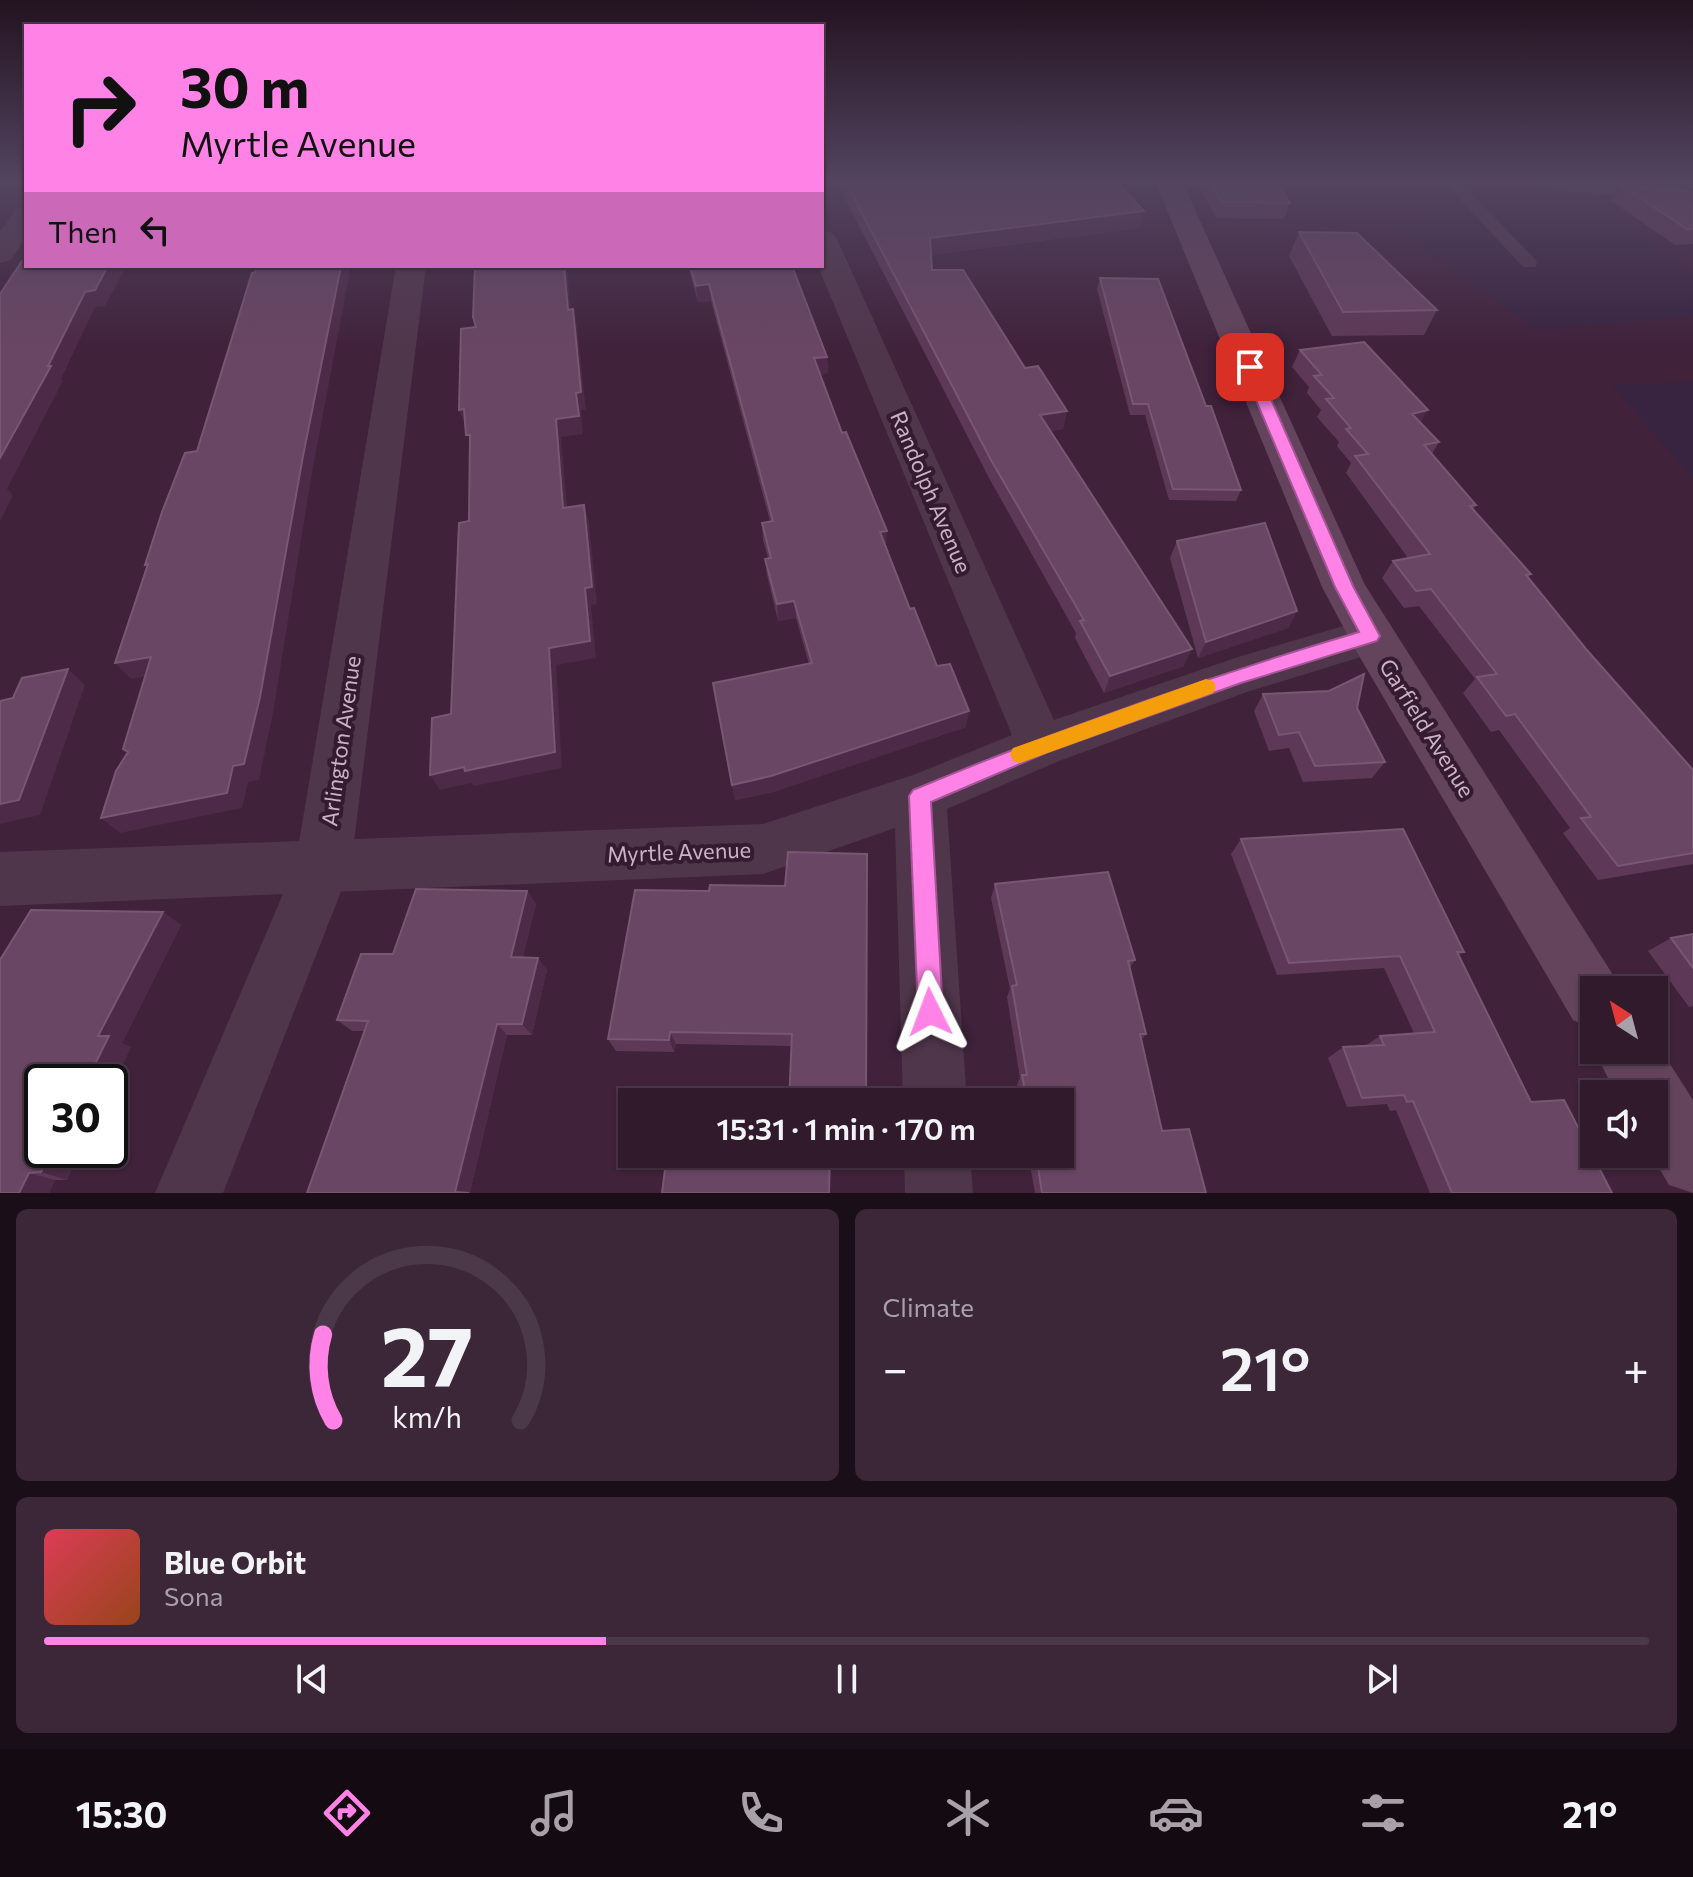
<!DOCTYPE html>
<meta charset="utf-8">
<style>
:root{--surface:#301a2c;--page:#3c2738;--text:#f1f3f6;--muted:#a8a1a9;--line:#4b3848;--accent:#ff83e6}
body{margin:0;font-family:Commissioner,sans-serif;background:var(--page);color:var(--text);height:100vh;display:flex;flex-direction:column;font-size:30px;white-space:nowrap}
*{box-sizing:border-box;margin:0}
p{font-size:26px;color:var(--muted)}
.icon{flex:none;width:44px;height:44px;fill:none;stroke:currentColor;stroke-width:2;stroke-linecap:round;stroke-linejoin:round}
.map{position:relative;height:1193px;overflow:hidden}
.side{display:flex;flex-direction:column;gap:16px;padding:16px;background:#1a0e18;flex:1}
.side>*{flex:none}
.guide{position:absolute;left:24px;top:24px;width:800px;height:244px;border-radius:0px;box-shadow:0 2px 6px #0004,0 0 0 2px var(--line);background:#ff83e6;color:#111;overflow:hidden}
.needle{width:52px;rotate:324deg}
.buttons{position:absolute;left:1580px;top:976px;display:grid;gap:16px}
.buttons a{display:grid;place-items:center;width:88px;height:88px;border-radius:0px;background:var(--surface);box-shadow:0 2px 6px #0004,0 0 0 2px var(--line);font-size:40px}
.speed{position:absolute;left:24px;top:1064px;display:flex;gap:16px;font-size:40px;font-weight:700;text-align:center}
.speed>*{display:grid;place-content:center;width:104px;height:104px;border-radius:50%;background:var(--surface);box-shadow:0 2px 6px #0004,0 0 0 2px var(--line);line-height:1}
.speed .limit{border:4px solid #111;border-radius:12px;background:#fff;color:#111}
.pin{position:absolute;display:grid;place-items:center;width:68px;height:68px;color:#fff;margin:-34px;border-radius:16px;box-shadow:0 4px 12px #0006}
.me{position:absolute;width:88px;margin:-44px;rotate:357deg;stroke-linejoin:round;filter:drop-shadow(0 0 6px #0008)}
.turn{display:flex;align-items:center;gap:28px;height:168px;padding:0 24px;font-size:36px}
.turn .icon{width:104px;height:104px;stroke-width:2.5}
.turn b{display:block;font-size:56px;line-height:68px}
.then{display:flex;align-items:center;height:76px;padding:0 24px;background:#0003;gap:16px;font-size:30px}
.big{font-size:60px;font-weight:600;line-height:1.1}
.side .widget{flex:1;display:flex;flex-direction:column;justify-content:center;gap:12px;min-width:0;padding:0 28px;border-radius:12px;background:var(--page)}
.side .dial{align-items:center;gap:0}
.dial svg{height:208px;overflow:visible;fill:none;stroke:var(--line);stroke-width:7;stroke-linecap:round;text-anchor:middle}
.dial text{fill:var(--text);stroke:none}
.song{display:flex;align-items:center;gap:24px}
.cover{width:96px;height:96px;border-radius:12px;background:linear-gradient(135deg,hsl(350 70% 55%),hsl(20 70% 35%))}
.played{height:8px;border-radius:4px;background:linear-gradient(90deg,var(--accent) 35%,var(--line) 35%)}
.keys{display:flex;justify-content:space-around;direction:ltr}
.heat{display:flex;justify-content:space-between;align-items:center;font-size:44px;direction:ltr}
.side .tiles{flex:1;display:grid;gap:16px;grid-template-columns:1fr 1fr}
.widget:last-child{grid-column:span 2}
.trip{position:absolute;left:618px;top:1088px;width:456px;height:80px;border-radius:0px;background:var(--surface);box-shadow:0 2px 6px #0004,0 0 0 2px var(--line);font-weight:600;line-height:80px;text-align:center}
.menu{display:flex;height:128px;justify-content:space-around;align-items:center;background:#130a12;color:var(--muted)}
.menu .icon{width:56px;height:56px}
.menu .on{color:var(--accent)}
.menu b{font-size:36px;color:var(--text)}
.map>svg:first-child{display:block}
.green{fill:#382441}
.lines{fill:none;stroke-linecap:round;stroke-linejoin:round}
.service{fill:#50364b;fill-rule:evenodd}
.minor{fill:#50364b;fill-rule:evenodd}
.tertiary{fill:#50364b;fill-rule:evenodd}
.secondary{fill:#63445c;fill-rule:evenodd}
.wall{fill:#5d3957}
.shaded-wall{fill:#4d2a47}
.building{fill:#694663;stroke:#785773;stroke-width:2}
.route{fill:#ff83e6;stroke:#a65596;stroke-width:2}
.slow{fill:#f59e0b}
.labels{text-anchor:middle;stroke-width:8;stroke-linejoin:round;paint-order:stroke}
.street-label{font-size:22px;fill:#cbb2c6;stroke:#351b30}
</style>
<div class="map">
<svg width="1693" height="1193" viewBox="0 0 1693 1193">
<rect width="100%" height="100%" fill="#40223b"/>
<path class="green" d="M1596,195L1669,258L1693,274V316L1536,330L1382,218Z
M1693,382V479L1612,385Z"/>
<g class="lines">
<path class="service" d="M1443,181H1459L1535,259L1537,263L1535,267H1523Z"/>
<path class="minor" d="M0,181H20L17,187L0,190Z
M26,207V237L11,260L0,263V232L16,209Z
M822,230L832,233L837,239L1054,720L1238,657L1371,618L1387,623L1394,636L1387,649L1247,692L1059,761L947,809L967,1102H903L895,828L763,874L0,906V852L763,824L913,775L1012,735L818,266H822Z
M904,1154H970L973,1193H905Z"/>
<path class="tertiary" d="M1523,181H1647L1693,185V201L1536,189L1526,187Z
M396,266H426L351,866L223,1193H155L295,866Z"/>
<path class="secondary" d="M1155,181H1182L1365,585L1615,978L1621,990H1594V1029L1573,1020L1355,649L1322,587Z
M1654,1039L1693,1100V1193L1669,1185L1651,1154H1654V1094H1616L1594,1050H1654Z"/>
</g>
<path class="wall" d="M836,181H1116L1140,228L931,255L932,270L1067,411L1063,429L1050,431L1184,666L1104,693L1075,638L1076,633L989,478Z
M1197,181H1276L1290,203L1284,219L1216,218Z
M1620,185L1693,192V244L1675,245L1610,200Z
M1299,232L1437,310L1424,335L1332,336L1289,256Z
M688,266H792L827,357L828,373L820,374L910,609L966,727L773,792L735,800L713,683L809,664L796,618L778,621L767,575L765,559L768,558L763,540L762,523L770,521L711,301L698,302Z
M1100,278L1206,406L1241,490L1236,501L1169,500L1145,415H1130L1097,289Z
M1300,350L1420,422L1439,442L1432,454L1476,505L1473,510L1531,574L1528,578L1586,649L1693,770V864L1598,880L1563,833L1570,828L1499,730L1491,732L1463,693L1475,679L1419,606L1404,608L1382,578L1393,561L1408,558L1346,473L1351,463L1337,446L1339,442L1317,417L1321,410L1307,393L1309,387L1292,367Z
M1177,541L1297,611L1288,628L1198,658L1170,558Z
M1263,694L1357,708L1385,762L1372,778L1303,782L1289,748L1269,751L1254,711Z
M1241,839L1464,952L1459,955L1531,1102L1612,1193H1430L1396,1110L1390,1111L1387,1104L1347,1107L1328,1058L1343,1047L1365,1046L1380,1036L1414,1033L1384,968L1277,975L1231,854Z
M995,884L1135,960L1130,968L1146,1034L1141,1040L1162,1131L1206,1193H1035L1028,1154H1060V1102H1020L1017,1085L1020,1078L1007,997L1010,989L991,898Z
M635,890L866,1102L792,1046L676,1044L674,1052L616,1051L608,1039Z
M527,891L536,904L523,957L538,958L547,970L532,1035H507L470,1192L471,1193H307L364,1031H352L337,1020L393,954Z
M163,912L181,925L122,1043L131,1047L110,1090V1082L67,1180H55L49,1193H0Z
M1693,934V1006L1689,1007L1648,951L1671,938Z"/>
<path class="shaded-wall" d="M1144,211L1140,228L929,255L930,238Z
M108,266H126L105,306L95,307L61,379L63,381L7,489L13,495L0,521V458L85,292Z
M341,266H351L312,473L273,713L259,780L248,782L242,808L120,833L101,818L303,456Z
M564,266H567L572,327L568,310Z
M709,284L711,301L698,302L696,286Z
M573,309L577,326L586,410H581L583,434L561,437L569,526L563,508L556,419L576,393Z
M827,357L828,373L814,375V358Z
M464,409L466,427L459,410Z
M1428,410L1418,427L1412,414Z
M1067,411L1063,429L1037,433L1040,415Z
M584,505L589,522L597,604L591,605L596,658L556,665L562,768L474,786L472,783L440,790L430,775L549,648L585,588Z
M887,531L886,548L880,532Z
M794,601L796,618L778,621L777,604Z
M1297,611L1288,628L1198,658L1206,642Z
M1192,649L1184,666L1104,693L1110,676Z
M151,657L166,673L131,679L115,663Z
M68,669L85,685L40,815L0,824V804Z
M969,711L966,727L773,792L735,800L732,785Z
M527,891L536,904L520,969L511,957Z
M163,912L181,925L122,1043L131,1047L110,1090V1082H86L98,1036Z
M538,958L547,970L532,1035L522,1024Z
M497,1024L507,1035L470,1192L471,1193H457L455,1192Z
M670,1032L676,1044L674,1052L669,1040Z
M52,1150H81L67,1180L41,1172Z
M29,1173L55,1180L49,1193H19Z"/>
<path class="building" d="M845,181H1116L1144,211L930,238L932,270H963L1025,368L1038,366L1067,411L1040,415L1192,649L1110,676L1080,621L1084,620L991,460Z
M1210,181H1276L1290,203L1221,202Z
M1620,185L1693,192V229H1687Z
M1299,232L1357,233L1437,310L1343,312Z
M26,255V266H108L95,290L85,292L48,366H51L0,458V294Z
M257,266H341L303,456L260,697L244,764L233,766L227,793L101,818L116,771L128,752L123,749L151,657L115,663L148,564L145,565L162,512L185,453L197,451L252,273L255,272Z
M475,266H564L568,310L573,309L581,392L576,393L579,416L556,419L563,508L584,505L592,587L585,588L590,641L549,648L555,752L465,771L464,767L430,775L432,718L451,714L459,523L469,521L470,435H466L464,409L459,410L461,329L476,327L473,317Z
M690,266H792L827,357L814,358L842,433L846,432L887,531L880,532L910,609L914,608L937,666L950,664L969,711L771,776L732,785L713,683L812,663L794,601L777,604L765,559L771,558L762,523L773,521L709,284L696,286Z
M1100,278L1158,279L1206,406H1211L1241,490L1173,489L1148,404H1133Z
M1364,342L1428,410L1412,414L1439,442L1424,445L1476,505L1470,506L1531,574L1526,575L1586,649L1693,770V853L1618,866L1581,818L1591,817L1515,714L1506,716L1477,677L1497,674L1431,589L1416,591L1393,561L1430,554L1355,456L1368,454L1346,429L1351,428L1326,399L1334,398L1314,376L1322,375L1300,350Z
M1265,523L1297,611L1206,642L1177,541Z
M68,669L19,800L0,804V701L13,698L22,678Z
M1364,674L1357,708L1385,762L1315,766L1299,732L1279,735L1263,694L1329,691Z
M1403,829L1464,952H1457L1531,1102L1564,1100L1612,1193H1452L1413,1101L1407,1102L1404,1095L1362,1098L1343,1047L1384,1045L1380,1036L1435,1032L1400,956L1289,963L1241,839Z
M788,852L867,854L866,1102H789L792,1034L670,1032L669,1040L608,1039L635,890L709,891L710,885L785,886Z
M1108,872L1135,960L1128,961L1146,1034H1140L1162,1131L1189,1129L1206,1193H1042L1036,1154H1060V1102H1027L1022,1075H1027L1012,986L1017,985L995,884Z
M416,889L527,891L511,957L538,958L522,1024H497L455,1192L469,1193H307L368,1021L337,1020L361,954H393Z
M31,910L163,912L98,1036H109L86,1082H42V1150H52L41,1172L29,1173L19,1193H0V960Z
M1693,934V968L1671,938Z
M667,1154H830L829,1193H662Z"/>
<linearGradient id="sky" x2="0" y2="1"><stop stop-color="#231320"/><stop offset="0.52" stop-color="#534460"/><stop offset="1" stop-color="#534460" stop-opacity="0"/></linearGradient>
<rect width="1693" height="348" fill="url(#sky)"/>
<path class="route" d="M1250,363L1257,367L1353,586L1380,636L1377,641L1241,683L1048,752L931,802L943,1012L939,1021L930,1025L921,1021L918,1012L909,796L913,790C1059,729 1207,677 1359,632L1335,587L1242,367Z"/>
<path class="slow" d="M1206,679L1213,681L1216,687L1213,693L1020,763L1013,761L1010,754L1013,748Z"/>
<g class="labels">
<g class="street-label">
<text transform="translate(931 492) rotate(67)" y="8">Randolph Avenue</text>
<text transform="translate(1427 728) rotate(58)" y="8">Garfield Avenue</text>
<text transform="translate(341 741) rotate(-82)" y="8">Arlington Avenue</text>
<text transform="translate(679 852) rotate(-2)" y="8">Myrtle Avenue</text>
</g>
</g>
</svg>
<div class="buttons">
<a><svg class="needle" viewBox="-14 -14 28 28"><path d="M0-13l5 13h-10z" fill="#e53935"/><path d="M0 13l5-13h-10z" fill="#a8a1a9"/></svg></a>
<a><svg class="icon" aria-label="sound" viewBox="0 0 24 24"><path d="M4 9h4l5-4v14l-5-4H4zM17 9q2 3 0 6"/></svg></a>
</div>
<div class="speed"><div class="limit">30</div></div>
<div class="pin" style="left:1250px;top:367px;background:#d93025"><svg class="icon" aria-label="arrive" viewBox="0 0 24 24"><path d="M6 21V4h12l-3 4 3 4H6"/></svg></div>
<svg class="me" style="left:930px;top:1012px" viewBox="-20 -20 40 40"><path d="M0-17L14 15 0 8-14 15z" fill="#ff83e6" stroke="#fff" stroke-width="4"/></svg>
<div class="trip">15:31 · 1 min · 170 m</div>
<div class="guide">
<div class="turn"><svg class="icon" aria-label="right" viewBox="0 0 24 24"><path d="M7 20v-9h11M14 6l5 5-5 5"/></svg><div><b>30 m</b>Myrtle Avenue</div></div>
<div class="then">Then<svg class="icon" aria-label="left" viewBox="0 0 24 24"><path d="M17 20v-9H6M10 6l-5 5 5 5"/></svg></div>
</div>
</div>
<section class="side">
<div class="tiles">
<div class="widget dial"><svg viewBox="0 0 100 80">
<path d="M14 69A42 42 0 1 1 86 69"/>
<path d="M14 69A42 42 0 0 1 10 36" stroke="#ff83e6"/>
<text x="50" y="56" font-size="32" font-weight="700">27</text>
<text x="50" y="72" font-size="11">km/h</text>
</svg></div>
<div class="widget"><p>Climate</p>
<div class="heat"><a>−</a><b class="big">21°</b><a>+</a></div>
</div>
<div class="widget">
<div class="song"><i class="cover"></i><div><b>Blue Orbit</b><p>Sona</p></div></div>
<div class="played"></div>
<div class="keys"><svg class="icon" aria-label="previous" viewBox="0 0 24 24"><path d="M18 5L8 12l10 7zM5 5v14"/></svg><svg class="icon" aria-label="pause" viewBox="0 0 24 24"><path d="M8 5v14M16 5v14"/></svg><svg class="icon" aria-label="next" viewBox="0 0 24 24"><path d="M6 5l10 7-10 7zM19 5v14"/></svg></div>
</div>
</div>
</section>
<nav class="menu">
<b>15:30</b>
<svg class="icon on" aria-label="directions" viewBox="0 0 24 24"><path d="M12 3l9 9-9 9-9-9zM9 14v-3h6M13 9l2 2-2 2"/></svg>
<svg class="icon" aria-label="music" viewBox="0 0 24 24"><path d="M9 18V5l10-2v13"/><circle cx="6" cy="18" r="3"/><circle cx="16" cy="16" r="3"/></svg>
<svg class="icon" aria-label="phone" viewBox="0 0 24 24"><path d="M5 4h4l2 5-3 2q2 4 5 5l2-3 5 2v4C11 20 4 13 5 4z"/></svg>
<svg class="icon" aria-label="climate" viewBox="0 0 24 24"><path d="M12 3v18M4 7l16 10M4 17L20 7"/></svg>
<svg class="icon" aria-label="car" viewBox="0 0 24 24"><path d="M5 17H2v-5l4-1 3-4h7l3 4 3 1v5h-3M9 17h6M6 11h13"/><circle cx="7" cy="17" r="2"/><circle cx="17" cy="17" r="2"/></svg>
<svg class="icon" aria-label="filters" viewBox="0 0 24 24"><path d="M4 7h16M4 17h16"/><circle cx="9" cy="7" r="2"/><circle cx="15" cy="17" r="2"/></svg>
<b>21°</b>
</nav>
